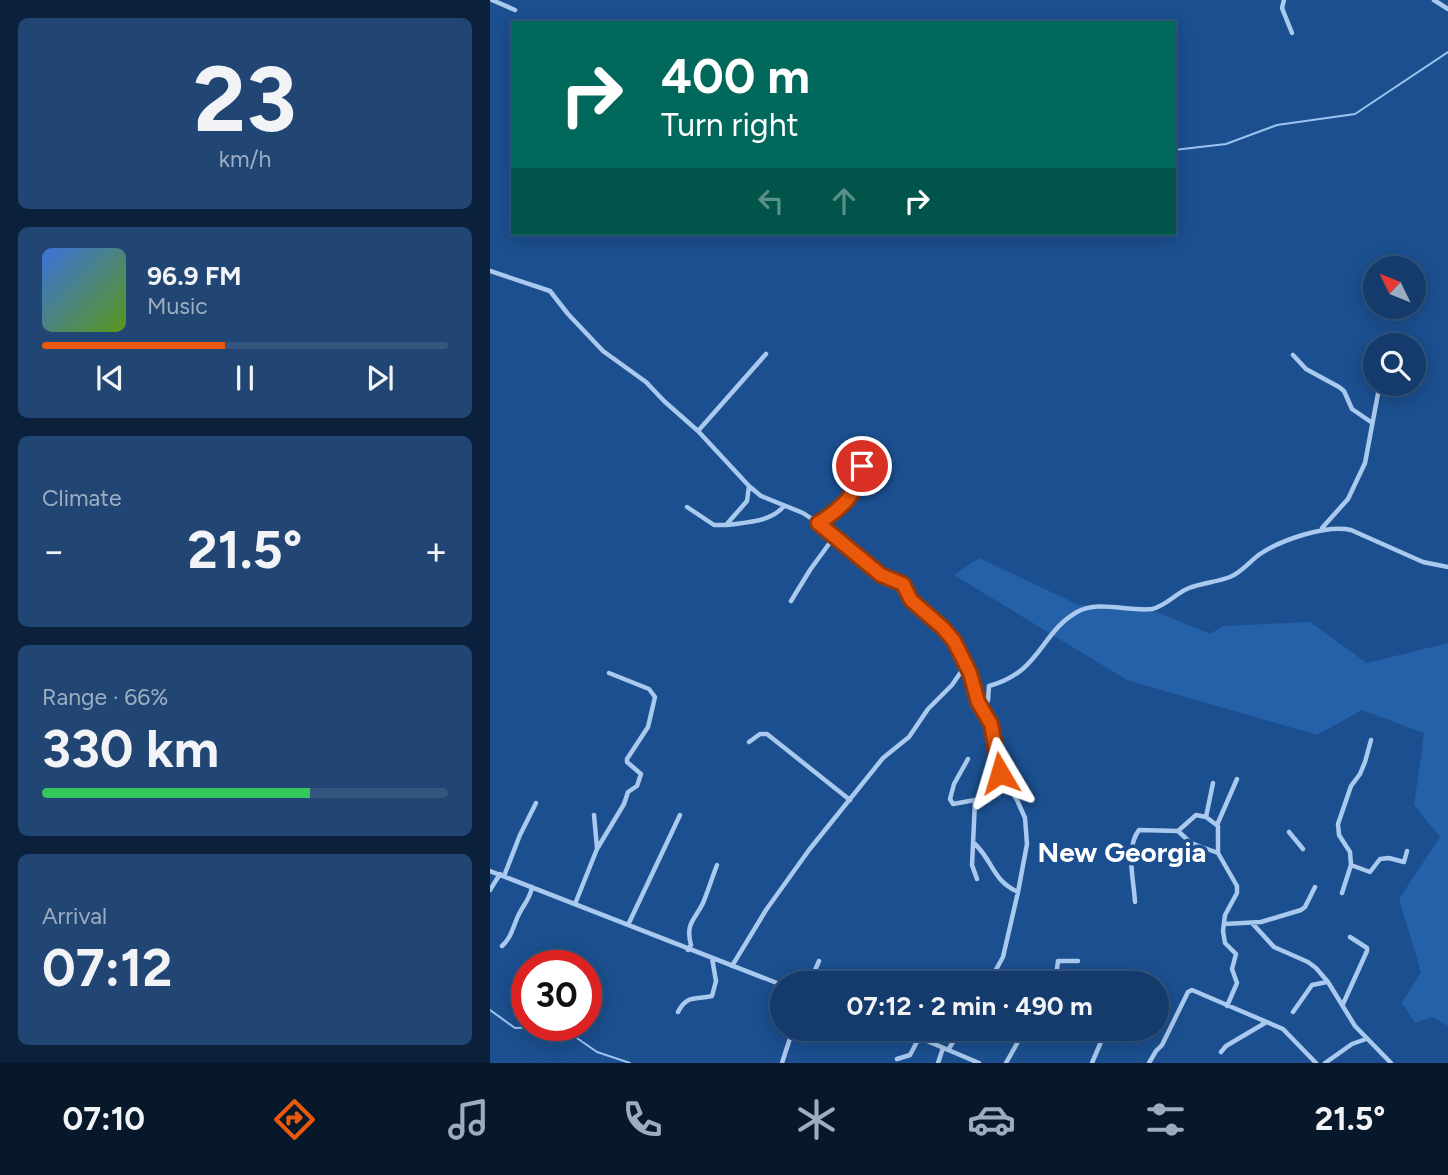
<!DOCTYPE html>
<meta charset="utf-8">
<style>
:root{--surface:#143b6b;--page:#214673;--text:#f1f3f6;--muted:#9dadc1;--line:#33557e;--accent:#ea580c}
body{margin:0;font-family:Figtree,sans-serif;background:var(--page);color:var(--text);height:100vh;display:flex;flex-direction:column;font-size:26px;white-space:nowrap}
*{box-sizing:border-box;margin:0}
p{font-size:23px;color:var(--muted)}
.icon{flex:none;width:38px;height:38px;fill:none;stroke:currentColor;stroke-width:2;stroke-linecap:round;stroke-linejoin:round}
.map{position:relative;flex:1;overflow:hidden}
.side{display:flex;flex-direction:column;gap:18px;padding:18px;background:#0b203b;width:490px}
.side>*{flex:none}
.banner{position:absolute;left:21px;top:21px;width:665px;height:214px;border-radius:0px;box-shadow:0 4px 18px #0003,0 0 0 2px var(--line);background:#00695c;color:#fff;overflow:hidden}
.needle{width:46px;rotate:313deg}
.tools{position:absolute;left:873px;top:256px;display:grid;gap:14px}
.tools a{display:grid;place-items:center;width:63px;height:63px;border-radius:50%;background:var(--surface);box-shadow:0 4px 18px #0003,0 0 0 2px var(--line);font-size:35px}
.speed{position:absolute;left:21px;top:950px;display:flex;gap:14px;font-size:35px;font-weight:700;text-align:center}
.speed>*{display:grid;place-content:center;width:91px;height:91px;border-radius:50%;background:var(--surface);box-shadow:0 4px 18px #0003,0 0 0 2px var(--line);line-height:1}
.speed .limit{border:10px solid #d22;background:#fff;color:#111}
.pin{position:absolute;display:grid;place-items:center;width:60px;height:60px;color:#fff;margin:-30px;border:4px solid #fff;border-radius:50%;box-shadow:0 2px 7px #0007}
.me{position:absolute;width:77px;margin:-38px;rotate:353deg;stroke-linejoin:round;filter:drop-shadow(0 0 5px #0008)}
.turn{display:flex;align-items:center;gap:24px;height:147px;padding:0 35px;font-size:32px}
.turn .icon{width:91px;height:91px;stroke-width:2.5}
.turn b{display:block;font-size:49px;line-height:60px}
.lanes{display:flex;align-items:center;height:66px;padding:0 35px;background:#0003;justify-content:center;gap:35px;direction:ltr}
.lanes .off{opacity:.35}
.big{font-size:52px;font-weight:700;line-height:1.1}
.side .widget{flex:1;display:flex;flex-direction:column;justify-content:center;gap:10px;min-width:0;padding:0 24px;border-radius:10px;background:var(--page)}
.side .dial{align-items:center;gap:0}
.dial b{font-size:91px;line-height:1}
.song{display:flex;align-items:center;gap:21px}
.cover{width:84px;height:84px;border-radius:10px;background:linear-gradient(135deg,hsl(220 70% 55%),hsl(90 70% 35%))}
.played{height:7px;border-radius:4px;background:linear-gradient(90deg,var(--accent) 45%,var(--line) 45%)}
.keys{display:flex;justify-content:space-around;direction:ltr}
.heat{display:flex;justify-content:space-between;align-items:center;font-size:38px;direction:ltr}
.charge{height:10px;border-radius:5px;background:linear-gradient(90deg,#34c759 66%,var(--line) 0)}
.trip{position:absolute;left:280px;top:971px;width:399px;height:70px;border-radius:35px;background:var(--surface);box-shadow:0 4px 18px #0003,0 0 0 2px var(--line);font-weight:700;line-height:70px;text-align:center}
.dock{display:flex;height:112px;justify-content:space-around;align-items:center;background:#08182b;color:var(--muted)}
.dock .icon{width:49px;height:49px}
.dock .current{color:var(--accent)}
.dock b{font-size:32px;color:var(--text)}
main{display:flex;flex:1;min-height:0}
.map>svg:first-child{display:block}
.green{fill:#2461a8}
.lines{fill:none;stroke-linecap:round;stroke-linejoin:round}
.stream{stroke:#9cc4f0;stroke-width:2}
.street{stroke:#a9c9ee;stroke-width:4.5}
.route-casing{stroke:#983908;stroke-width:18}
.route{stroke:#ea580c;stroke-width:12}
.labels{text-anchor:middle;stroke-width:7;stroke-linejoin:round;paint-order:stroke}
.district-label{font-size:28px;font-weight:bold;fill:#fff;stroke:#1b4f8f}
</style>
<main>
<section class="side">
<div class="widget dial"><b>23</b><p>km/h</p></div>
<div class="widget">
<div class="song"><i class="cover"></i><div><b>96.9 FM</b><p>Music</p></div></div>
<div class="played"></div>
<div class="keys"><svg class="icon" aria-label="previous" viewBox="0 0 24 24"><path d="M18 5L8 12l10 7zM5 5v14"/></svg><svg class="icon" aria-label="pause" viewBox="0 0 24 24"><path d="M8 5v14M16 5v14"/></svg><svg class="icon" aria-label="next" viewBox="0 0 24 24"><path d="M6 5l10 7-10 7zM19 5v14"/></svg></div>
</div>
<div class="widget"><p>Climate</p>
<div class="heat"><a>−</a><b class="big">21.5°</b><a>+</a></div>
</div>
<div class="widget"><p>Range · 66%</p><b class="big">330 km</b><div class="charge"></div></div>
<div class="widget"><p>Arrival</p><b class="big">07:12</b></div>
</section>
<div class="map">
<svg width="958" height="1063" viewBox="0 0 958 1063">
<rect width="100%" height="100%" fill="#1b4f8f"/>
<path class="green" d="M489,558L589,605L630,609L652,606L720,634L733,626L820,622L877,663L958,643V1026L942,1017L925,1023L912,1003L931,972L909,899L950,837L924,805L934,733L872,710L827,735L637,680L464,575Z"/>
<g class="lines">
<path class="stream" d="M684,150L736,144L787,125L865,114L958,52
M0,1010L25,1028L71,1027L107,1052L140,1063"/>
<path class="street" d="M2,0L25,10
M794,0L792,8L802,33
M944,0L958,9
M0,271L60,291L78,314L113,351L156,382L174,401L208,431L259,486L271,496L313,513L328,523L391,575L413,584L420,600L453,628L466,644L480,675L488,702L501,724L510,773L527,800L535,818L537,844L528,892L513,957L498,984
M803,355L816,369L849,387L854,391L862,409L881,422
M208,431L276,354
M197,507L224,525H236L257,501L259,486
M328,523C337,518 358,502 362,493C365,484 368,475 372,466
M237,525C257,522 281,522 294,506
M832,528L858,499L875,463L890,383
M301,601L320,570L344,537
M493,710L498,700L499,686C551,672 550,633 587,612C608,600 639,612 662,609C676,606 686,593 699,588C712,583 727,582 740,577C752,572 760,561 770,554C791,540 837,524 861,530L933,562L958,567
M881,740L875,762L870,774L861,786L848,824L849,835L860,852L861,865L880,872L890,859L899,858L914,862L917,851
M259,742L270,734H277L360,800
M478,759L464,784L460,799L463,804L496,798L518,786
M485,801L482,865L487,879
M104,815L107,848
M716,817L723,783
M727,825L747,779
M688,831L706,815L716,817L728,826V853
M799,832L813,849
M485,844C503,861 502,880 528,892
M0,871L292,985
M14,876L30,835L46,803
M0,890L10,874
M852,893L861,865
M645,902C644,881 635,848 649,830L688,831L701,843L728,853L747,886V893L735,915L733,931L735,943L746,954L742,969L747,983L737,1006
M85,904L107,849L134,804L138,792L147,786L151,774L137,762V759L158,727L165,697L159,689L119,673
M762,923L784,947L818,962L826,968L838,982L865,1026L901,1063
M734,924L771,922L811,910L815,907L825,887
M138,925L190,815
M12,946C22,937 23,926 29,914C34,904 40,899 42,887
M198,950L201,945C195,923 205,920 213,903C218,891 222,878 227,865
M242,966L276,910L319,850L393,758L419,737L438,709L462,685L475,666
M391,974L405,984
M319,984L329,961
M565,984L568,961H588
M853,1004L877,951V948L860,937
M188,1012C197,994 207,1000 222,996L226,981L222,958
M803,1012L822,985L837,982
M409,1029L489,1063
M347,1037L350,1029
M458,1050L471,1029
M731,1052L736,1046L775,1023
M407,1059L420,1055L429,1038
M292,1063L303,1029
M448,1063L453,1048
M516,1063L535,1029
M602,1063L613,1037L614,1029
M659,1063L666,1051L672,1045L698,992L702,990L793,1029L826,1063
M835,1063L862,1044L876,1039"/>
</g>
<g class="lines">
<g class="route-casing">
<path id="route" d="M372,466C368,475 365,484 362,492C359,502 337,518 328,523L391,575L413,584L421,600L453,628L464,641L480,673L488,702L501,724L510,773"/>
</g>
<use href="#route" class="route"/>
</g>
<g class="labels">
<g class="district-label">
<text x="632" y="862">New Georgia</text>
</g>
</g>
</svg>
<div class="tools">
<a><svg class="needle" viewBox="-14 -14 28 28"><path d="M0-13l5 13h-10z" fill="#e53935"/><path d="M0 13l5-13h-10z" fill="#9dadc1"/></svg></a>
<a><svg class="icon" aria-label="search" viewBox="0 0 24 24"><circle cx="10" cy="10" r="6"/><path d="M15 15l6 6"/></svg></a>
</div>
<div class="speed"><div class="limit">30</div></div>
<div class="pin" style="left:372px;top:466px;background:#d93025"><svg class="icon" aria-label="arrive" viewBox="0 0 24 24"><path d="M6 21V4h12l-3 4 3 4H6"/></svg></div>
<svg class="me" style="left:510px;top:773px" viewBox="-20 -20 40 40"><path d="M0-17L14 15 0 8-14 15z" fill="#ea580c" stroke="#fff" stroke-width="4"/></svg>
<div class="trip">07:12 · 2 min · 490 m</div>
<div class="banner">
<div class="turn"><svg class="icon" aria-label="right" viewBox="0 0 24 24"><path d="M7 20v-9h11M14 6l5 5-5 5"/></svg><div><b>400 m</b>Turn right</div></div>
<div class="lanes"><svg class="icon off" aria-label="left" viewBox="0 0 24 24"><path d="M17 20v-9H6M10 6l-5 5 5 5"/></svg><svg class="icon off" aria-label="ahead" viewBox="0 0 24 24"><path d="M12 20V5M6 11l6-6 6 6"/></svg><svg class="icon" aria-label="right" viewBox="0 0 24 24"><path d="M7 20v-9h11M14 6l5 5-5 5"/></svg></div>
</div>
</div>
</main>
<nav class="dock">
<b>07:10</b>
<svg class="icon current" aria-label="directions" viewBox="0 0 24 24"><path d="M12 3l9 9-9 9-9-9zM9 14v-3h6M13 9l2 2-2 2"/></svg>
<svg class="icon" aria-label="music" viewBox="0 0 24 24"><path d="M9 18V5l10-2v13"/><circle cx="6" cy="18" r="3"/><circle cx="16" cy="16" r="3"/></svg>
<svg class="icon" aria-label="phone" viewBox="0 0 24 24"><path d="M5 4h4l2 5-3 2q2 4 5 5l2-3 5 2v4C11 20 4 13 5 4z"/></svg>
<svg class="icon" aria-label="climate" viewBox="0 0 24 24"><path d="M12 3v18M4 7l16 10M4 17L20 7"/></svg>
<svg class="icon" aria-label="car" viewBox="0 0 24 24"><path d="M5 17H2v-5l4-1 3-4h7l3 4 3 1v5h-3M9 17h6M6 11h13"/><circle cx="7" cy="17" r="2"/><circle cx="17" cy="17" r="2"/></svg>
<svg class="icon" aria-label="filters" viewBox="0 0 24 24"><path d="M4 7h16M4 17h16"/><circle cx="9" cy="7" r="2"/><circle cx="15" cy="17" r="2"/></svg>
<b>21.5°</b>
</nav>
